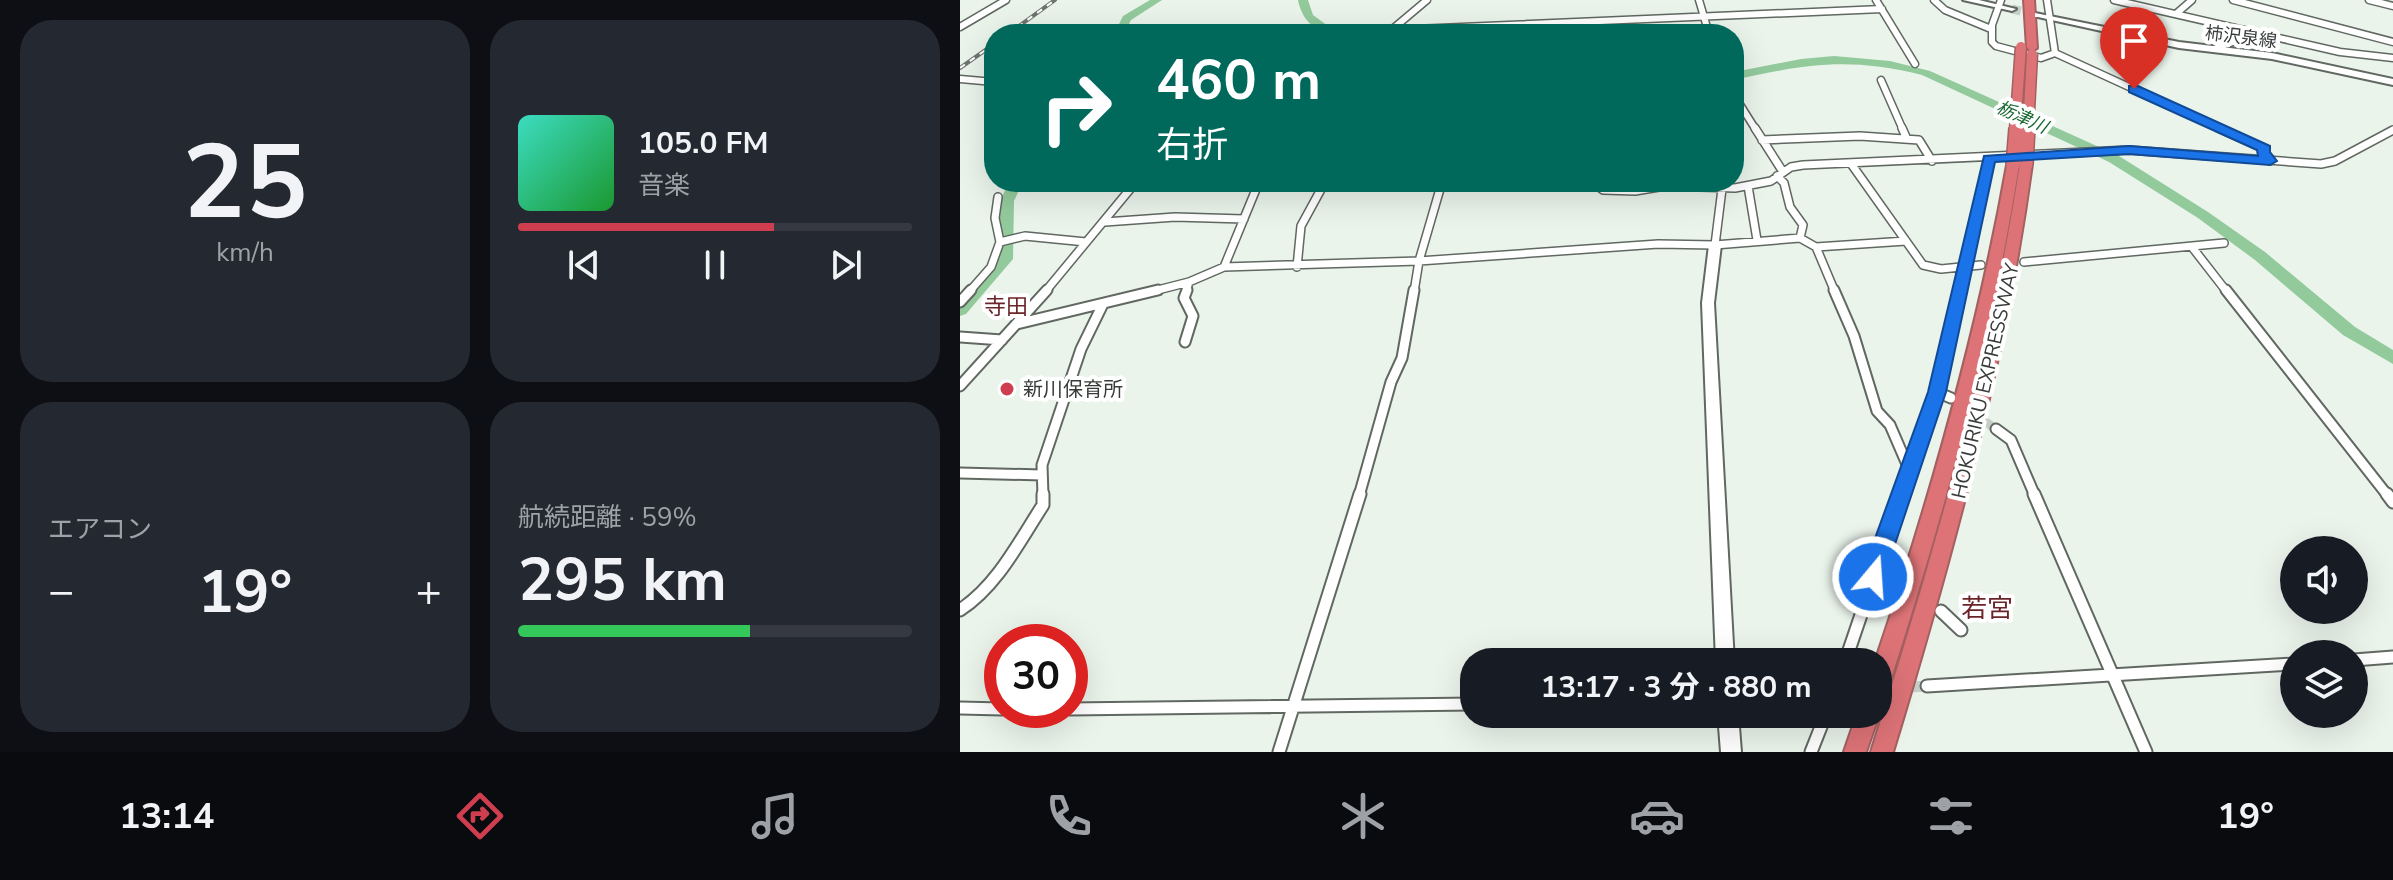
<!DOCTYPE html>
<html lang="ja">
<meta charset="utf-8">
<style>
:root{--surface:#171b24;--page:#242831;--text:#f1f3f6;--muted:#9ea1a6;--line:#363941;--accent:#ce3e4e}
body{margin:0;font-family:"Nunito Sans","Noto Sans JP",sans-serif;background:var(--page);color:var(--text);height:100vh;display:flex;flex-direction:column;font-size:30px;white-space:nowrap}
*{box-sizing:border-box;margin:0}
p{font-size:26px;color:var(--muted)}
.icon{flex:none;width:44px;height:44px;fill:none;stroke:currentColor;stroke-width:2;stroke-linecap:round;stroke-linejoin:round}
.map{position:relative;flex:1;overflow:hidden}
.sheet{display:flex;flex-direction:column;gap:20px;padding:20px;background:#0d0f14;width:960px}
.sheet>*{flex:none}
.banner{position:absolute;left:24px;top:24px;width:760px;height:168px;border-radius:32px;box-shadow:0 8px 32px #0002;background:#00695c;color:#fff;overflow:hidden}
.buttons{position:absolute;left:1320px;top:536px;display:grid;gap:16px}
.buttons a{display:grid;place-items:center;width:88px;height:88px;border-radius:50%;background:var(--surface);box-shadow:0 8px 32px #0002;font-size:40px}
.speed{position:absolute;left:24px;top:624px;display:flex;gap:16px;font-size:40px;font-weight:700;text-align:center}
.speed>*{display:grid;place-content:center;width:104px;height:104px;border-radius:50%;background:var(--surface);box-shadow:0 8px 32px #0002;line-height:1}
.speed .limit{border:12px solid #d22;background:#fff;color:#111}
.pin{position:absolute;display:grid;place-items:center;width:68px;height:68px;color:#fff;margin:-82px -34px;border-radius:50% 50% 50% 0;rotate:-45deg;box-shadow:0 0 8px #0007}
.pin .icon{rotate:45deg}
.me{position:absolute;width:88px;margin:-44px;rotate:18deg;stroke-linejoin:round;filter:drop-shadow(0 0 6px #0008)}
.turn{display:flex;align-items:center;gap:28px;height:168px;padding:0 40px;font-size:36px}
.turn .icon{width:104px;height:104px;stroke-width:2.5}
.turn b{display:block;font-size:56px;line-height:68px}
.big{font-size:60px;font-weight:700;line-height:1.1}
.sheet .widget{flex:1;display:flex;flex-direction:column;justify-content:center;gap:12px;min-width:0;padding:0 28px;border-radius:32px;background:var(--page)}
.sheet .dial{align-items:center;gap:0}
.dial b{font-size:104px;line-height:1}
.song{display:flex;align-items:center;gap:24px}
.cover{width:96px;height:96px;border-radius:12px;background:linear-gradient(135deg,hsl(170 70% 55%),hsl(130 70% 35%))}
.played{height:8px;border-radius:4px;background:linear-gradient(90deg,var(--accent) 65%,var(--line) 65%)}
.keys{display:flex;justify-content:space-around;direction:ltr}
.heat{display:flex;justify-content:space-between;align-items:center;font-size:44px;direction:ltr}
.charge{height:12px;border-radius:6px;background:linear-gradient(90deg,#34c759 59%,var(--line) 0)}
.sheet .tiles{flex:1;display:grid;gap:20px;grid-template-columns:repeat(2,1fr)}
.trip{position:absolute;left:500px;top:648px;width:432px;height:80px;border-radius:32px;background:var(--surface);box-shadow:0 8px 32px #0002;font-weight:700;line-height:80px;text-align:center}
.menu{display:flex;height:128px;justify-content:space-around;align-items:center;background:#090b0e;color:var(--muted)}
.menu .icon{width:56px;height:56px}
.menu .active{color:var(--accent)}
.menu b{font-size:36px;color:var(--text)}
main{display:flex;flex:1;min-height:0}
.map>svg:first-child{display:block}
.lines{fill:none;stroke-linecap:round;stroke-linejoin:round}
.river{fill:#93ca9c;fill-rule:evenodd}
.street-tunnel-far1{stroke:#c6cfc7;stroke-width:9;stroke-dasharray:9 5;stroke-linecap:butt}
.street-tunnel{stroke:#c6cfc7;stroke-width:11;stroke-dasharray:11 6;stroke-linecap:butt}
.secondary-tunnel{stroke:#c6cfc7;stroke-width:9;stroke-dasharray:9 4;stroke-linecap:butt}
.street-far3-casing{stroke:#606861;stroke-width:9}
.street-far2-casing{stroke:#606861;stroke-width:10}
.street-far1-casing{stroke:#606861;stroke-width:13}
.street-casing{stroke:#606861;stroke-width:15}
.secondary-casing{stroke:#606861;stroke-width:4}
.highway-casing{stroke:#a36061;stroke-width:4}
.street-far3{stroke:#fff;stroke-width:6}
.street-far2{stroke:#fff;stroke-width:7}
.street-far1{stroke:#fff;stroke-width:9}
.street{stroke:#fff;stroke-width:11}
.secondary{fill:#fff;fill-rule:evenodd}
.highway{fill:#dd7377;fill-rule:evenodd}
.rail-casing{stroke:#6d736e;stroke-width:4}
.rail{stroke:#fff;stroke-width:2;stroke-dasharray:6;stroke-linecap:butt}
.highway-bridge-far1-casing{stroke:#a36061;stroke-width:13;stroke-linecap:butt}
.highway-bridge-casing{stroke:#a36061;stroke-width:16;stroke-linecap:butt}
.highway-bridge-far1{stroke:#dd7377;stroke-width:10}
.highway-bridge{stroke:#dd7377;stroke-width:13}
.route{fill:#1a73e8;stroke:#114b97;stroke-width:2}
.poi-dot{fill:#ce3e4e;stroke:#fff;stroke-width:3}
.labels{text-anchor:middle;stroke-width:8;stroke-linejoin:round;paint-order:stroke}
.far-street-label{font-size:18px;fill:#383c39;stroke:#fff}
.far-water-label{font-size:18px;font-style:italic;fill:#196931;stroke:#fff}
.street-label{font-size:20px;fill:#383c39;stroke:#fff}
.poi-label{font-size:20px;fill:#383c39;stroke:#fff;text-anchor:start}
.neighbourhood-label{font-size:22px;fill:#6a242a;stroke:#fff}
.near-neighbourhood-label{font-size:26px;fill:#6a242a;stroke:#fff}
</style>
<main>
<section class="sheet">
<div class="tiles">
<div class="widget dial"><b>25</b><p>km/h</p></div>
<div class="widget">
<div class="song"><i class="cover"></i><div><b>105.0 FM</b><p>音楽</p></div></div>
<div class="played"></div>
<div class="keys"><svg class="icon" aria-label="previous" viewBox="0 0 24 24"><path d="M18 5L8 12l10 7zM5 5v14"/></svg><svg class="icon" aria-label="pause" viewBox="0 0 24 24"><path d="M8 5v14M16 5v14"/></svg><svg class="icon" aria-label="next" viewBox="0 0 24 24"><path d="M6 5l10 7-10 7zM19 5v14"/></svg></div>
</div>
<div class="widget"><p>エアコン</p>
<div class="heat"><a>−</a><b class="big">19°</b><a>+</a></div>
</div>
<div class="widget"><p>航続距離 · 59%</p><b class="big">295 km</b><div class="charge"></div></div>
</div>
</section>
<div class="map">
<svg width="1433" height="752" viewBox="0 0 1433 752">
<rect width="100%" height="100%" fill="#eaf4eb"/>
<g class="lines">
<path class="river" d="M190,0H202L171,20L164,34H154L163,16Z
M338,0H348L353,15L379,34C358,34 342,22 338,0Z
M874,56L930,61L970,71L1159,156L1248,212L1305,252L1395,327L1433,350V364L1383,335L1295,260L1238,218L1149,162L962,75C888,57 847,64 774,80V72L841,59Z
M49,182H63L54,201L53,259L6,314L0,316V299L38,258L40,201Z"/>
<path class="street-tunnel-far1" d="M1014,414L1036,429"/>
<path class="street-tunnel" d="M918,689L967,686"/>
<path class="secondary-tunnel" d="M1052,9L1078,15"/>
<g class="street-far3-casing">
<path id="street-far3" d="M739,0L749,34
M916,0L955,64
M974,0L985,10L1031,29
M1041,0L1032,25V42L1036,46L1081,58L1095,53L1263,130
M1087,0L1095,53
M1154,0L1380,52L1433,58
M1273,0L1433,42
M1409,0L1433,6
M1217,13L1232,0
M0,27L46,0
M431,30L922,9
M429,32L467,0
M1254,49L1296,33
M0,79L34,82
M921,80L943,130
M774,95L796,130"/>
</g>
<g class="street-far2-casing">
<path id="street-far2" d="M795,128L823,172
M942,128L947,139
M1258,128L1305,149L1303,153L1310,161
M802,140L900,136L959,140L972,161
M892,165L963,265L981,269L1021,265
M817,176L824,183L830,207L843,225L840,238
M632,182L643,190L675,191L705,186L775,188L811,181L831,167L843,165L1169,150L1361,164L1375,161L1433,130
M788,186L797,240
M38,197L35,218L40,242L65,236L126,242
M145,222L215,217L284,219
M755,245L762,189
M856,247L946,241
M1232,247L1267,292
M1064,262L1264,243
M264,267L299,182
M337,267L341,226L365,182
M9,292L31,267L40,242
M85,292L176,182
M190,292L229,282L264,267L459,261L698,244L755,245L840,238L856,247L875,292
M226,292L229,282
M454,292L459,261L482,182
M999,292L1029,158"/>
</g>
<g class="street-far1-casing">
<path id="street-far1" d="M874,290L894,336L917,411L930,425L949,469
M1266,290L1428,496
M0,302L11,290
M57,324L198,290
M0,337L42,340
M225,342L233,316L224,298L227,290
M0,386L87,290
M977,392L991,398
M1036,429L1051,440L1075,496
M0,473L82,475
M83,496L82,465L121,349L143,304
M399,496L431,382L442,358L454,290
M942,496L977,392L1000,290"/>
</g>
<g class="street-casing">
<path id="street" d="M1074,494L1186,752
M1427,494L1433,502
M922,549L947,570
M0,610C37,586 59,542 83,505V494
M981,611L1001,630
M1394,660L1433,657
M885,662L942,494
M967,686L1334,664
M0,708L42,709
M110,709L514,704
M319,752L400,494
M851,752L866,714"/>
</g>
<g class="secondary-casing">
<path id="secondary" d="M1003,0H1019L1056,9L1052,11Z
M1075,13L1219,42L1312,53L1433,79V85L1312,59L1219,48L1078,17H1075Z
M755,241L761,245L754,303L774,662H756L742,303L749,245Z
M758,714H778L781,752H761Z"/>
</g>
<g class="highway-casing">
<path id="highway" d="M1064,0H1074L1077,48L1072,51L1067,48Z
M1066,160L1072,164C1045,365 992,558 933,752H911C973,558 1029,365 1060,164Z
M1053,161L1059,165C1031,343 984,514 929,685L926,693L918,696V662H915C970,499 1017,335 1047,165Z
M918,711L919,714L906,752H884L897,714H918Z"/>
</g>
<use href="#street-far3" class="street-far3"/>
<use href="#street-far2" class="street-far2"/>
<use href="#street-far1" class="street-far1"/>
<use href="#street" class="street"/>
<use href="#secondary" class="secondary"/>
<use href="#highway" class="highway"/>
<g class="rail-casing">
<path id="rail" d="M48,34L95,0
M0,68L34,44"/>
</g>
<use href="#rail" class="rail"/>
<g class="highway-bridge-far1-casing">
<path id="highway-bridge-far1" d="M1055,130L1061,47
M1068,130L1072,54"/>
</g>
<g class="highway-bridge-casing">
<path id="highway-bridge" d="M1066,164L1068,128
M1053,165L1056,128"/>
</g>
<use href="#highway-bridge-far1" class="highway-bridge-far1"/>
<use href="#highway-bridge" class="highway-bridge"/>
</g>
<path class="route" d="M1169,86H1178L1310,146V152L1317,161L1310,165L1169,154L1035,162L986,392L924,577L921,585L913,588L905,585L901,577L968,392L1024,156L1169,146L1298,156L1297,150L1169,92Z"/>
<circle class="poi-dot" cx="47" cy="389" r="8"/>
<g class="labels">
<g class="far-street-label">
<text transform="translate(1281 37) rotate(7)" y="6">柿沢泉線</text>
</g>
<g class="far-water-label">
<text transform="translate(1062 117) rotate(24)" y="6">栃津川</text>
</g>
<g class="street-label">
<text transform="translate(1025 381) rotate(-77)" y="7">HOKURIKU EXPRESSWAY</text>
</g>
<g class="poi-label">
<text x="63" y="396">新川保育所</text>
</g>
<g class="neighbourhood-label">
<text x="46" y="314">寺田</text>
</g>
<g class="near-neighbourhood-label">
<text x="1027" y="617">若宮</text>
</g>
</g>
</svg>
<div class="buttons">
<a><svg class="icon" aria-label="sound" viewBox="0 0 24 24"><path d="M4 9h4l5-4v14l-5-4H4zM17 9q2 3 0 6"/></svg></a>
<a><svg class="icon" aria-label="layers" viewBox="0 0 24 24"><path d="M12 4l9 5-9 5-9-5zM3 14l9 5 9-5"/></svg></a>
</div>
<div class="speed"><div class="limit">30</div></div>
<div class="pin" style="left:1174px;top:89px;background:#d93025"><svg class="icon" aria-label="arrive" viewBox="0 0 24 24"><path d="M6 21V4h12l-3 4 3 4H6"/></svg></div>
<svg class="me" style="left:913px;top:577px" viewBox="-20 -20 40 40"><circle r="17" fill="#1a73e8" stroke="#fff" stroke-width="3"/><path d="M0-11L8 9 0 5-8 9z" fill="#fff"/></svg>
<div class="trip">13:17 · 3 分 · 880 m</div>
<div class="banner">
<div class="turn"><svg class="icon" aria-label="right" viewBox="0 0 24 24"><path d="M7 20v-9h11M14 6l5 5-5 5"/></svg><div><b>460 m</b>右折</div></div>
</div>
</div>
</main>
<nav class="menu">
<b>13:14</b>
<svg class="icon active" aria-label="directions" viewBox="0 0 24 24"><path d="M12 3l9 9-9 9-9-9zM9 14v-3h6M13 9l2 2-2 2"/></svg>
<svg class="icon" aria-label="music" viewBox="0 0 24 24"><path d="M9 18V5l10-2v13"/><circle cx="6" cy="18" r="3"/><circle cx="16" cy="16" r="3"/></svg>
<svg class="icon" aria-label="phone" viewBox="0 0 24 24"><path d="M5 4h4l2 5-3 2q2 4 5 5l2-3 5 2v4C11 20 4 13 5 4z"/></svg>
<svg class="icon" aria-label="climate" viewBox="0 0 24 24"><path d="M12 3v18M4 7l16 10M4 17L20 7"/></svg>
<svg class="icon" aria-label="car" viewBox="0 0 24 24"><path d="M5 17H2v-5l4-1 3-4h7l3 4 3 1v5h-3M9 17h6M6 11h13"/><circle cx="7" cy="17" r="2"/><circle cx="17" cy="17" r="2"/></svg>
<svg class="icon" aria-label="filters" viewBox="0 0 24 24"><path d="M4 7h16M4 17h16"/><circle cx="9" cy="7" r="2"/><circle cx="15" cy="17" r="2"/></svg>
<b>19°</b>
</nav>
